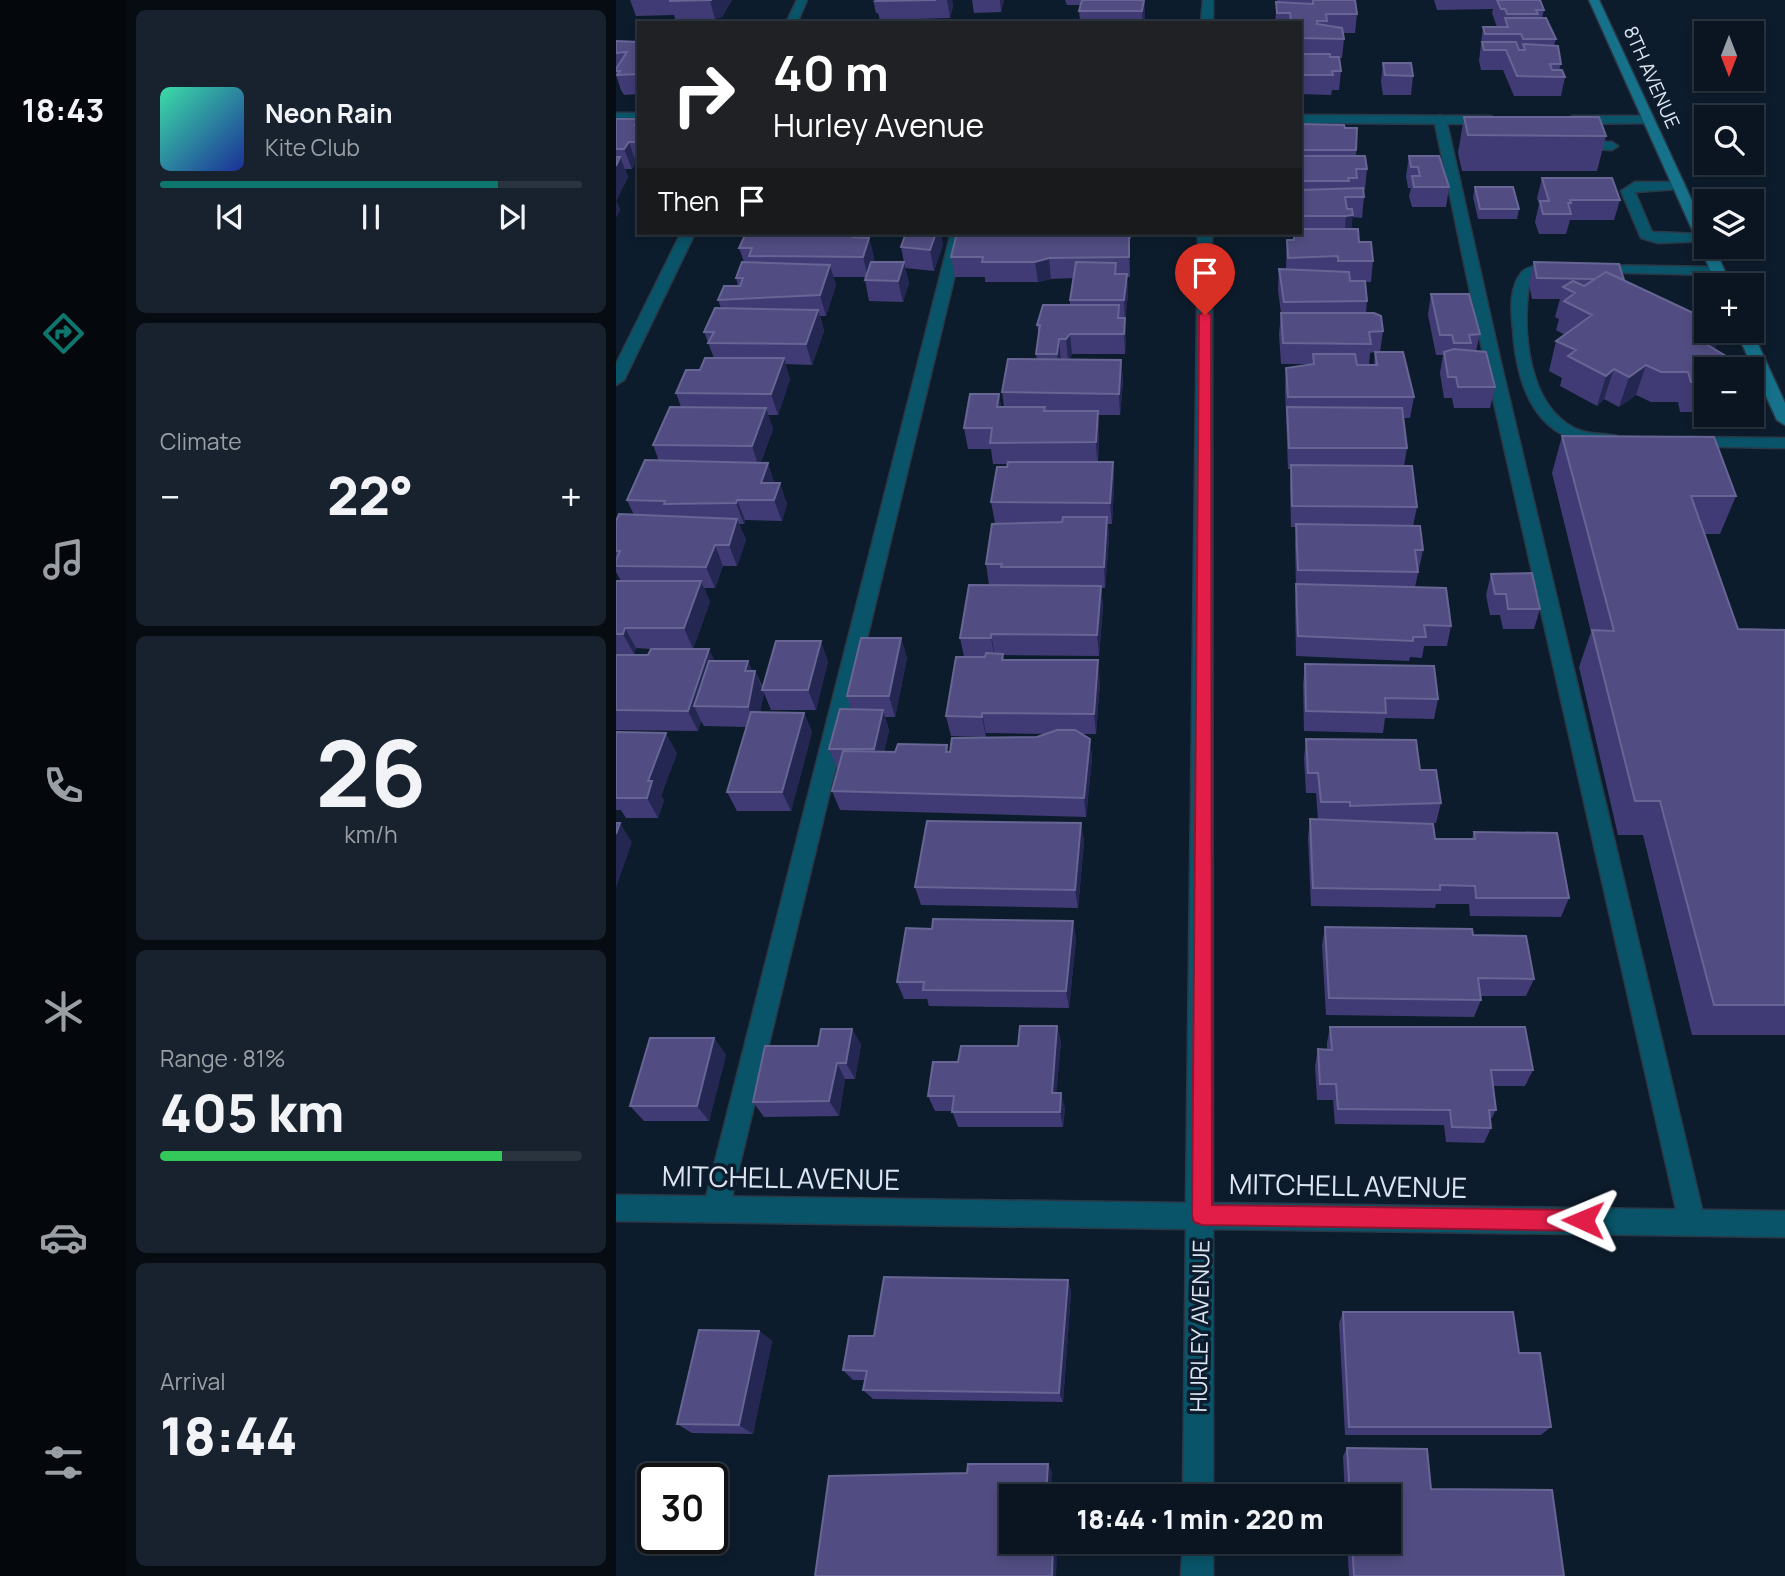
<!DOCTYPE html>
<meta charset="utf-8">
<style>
:root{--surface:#0a1521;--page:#18222e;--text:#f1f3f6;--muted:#999fa5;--line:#2a343f;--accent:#0f766e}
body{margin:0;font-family:Manrope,sans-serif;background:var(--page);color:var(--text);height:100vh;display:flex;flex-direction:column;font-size:26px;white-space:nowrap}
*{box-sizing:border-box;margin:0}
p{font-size:23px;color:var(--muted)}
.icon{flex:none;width:38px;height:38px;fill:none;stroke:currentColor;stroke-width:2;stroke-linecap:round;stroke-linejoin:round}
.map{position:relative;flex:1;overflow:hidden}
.panel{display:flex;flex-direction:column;gap:10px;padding:10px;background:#060c12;width:490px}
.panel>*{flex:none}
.hud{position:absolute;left:21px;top:21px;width:665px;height:214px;border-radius:0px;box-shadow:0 4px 10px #0003,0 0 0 2px var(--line);background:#202124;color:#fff;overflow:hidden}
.needle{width:46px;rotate:180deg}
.controls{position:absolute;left:1078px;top:21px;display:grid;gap:14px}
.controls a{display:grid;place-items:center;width:70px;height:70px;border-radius:0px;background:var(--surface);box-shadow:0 4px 10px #0003,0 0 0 2px var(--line);font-size:35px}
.speed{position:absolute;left:21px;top:1463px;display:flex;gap:14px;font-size:35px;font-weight:700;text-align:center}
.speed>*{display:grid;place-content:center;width:91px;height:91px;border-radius:50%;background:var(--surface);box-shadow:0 4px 10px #0003,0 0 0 2px var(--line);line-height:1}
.speed .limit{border:4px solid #111;border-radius:10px;background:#fff;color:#111}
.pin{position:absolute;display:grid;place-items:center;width:60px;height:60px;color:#fff;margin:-72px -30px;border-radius:50% 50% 50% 0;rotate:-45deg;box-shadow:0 0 7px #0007}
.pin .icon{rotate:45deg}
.me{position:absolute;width:77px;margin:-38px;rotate:271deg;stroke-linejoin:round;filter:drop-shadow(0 0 5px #0008)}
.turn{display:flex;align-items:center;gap:24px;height:147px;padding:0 21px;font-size:32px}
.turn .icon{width:91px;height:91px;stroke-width:2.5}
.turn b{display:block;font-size:49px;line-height:60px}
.then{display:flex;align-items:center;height:66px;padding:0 21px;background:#0003;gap:14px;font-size:26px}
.big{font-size:52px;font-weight:800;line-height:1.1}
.panel .card{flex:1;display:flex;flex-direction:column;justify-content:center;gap:10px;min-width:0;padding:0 24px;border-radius:10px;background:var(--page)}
.panel .dial{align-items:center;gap:0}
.dial b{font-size:91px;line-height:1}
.song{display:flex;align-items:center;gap:21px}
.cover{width:84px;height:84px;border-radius:10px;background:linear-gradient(135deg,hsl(160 70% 55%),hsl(230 70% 35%))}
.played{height:7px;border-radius:4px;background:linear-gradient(90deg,var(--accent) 80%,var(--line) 80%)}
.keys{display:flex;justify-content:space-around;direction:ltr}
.heat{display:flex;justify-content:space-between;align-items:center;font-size:38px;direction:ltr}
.charge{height:10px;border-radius:5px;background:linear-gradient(90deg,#34c759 81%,var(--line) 0)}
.trip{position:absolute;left:383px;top:1484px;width:402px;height:70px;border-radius:0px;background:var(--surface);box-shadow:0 4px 10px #0003,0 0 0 2px var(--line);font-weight:800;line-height:70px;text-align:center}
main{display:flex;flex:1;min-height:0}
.menu{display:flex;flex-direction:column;width:126px;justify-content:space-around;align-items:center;background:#04080d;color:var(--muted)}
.menu .icon{width:49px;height:49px}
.menu .on{color:var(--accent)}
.menu b{font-size:32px;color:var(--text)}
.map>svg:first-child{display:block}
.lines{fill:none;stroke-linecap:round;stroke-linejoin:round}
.lane-casing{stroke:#2a3848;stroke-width:3}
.street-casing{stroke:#2a3848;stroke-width:3}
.secondary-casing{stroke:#2a3848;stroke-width:3}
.lane{fill:#095468;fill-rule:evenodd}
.street{fill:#095468;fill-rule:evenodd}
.secondary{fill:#16728b;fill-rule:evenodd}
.wall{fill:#403b74;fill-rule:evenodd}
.shaded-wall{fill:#242752}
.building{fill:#514d82;stroke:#666593;stroke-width:2}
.route{fill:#e11d48;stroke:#92132f;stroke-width:2}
.labels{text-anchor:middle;stroke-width:7;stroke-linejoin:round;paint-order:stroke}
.far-street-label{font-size:19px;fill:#dce5f1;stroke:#0d1c2c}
.street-label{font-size:23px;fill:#dce5f1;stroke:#0d1c2c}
.near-street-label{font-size:28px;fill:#dce5f1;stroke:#0d1c2c}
</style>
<main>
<nav class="menu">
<b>18:43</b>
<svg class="icon on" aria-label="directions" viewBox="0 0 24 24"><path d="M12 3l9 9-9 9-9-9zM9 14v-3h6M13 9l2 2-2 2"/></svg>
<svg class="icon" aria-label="music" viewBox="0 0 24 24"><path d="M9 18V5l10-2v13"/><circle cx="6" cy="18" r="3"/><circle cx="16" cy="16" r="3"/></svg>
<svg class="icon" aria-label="phone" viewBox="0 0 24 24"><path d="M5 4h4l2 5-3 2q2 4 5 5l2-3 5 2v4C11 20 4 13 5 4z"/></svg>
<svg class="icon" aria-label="climate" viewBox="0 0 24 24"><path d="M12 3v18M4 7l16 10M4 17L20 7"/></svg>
<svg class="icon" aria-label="car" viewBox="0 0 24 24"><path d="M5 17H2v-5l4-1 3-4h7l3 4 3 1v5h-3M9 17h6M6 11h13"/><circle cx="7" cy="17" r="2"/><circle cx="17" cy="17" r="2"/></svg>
<svg class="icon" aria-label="filters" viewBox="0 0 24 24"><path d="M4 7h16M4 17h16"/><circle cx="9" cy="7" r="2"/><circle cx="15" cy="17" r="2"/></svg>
</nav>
<section class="panel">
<div class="card">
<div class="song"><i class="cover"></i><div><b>Neon Rain</b><p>Kite Club</p></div></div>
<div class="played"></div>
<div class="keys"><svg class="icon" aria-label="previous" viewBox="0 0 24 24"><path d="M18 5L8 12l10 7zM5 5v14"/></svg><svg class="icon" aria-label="pause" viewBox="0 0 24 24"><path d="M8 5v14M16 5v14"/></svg><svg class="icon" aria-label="next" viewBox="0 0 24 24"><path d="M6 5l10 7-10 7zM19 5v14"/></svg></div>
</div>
<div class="card"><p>Climate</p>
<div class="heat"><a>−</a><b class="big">22°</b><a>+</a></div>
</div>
<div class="card dial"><b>26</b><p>km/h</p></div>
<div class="card"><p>Range · 81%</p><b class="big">405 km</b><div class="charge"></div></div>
<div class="card"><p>Arrival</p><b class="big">18:44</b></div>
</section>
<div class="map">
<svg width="1169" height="1576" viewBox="0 0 1169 1576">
<rect width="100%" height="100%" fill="#0d1c2c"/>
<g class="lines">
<g class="lane-casing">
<path id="lane" d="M824,115L830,119L885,363L1089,1222L1085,1231L1076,1235L1067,1231L1063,1222L869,363L818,119Z
M960,141L996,142L1002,146L996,150L956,148L954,145Z
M1019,182H1067L1069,185L1062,189L1019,192L1036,232L1086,234L1090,235V241L1042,243L1025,238L1005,191Z
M335,233H349L113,1209L109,1218L100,1222L91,1218L87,1209Z
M925,264L942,265L949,269L942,273L923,274L913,285C906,331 912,404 958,428C972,435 987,433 1001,436V444C989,447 975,444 964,441C913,429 900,375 897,329C895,312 893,287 906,272C911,267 919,266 925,264Z
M977,265L1101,267L1108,271L1101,275L972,272V266Z
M1073,437L1169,438V448L1067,446V438Z"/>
</g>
<g class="street-casing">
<path id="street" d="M181,0H191L181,23H170Z
M587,0H597V23H585Z
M0,113H23V121H0Z
M684,115L875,116L881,120L875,124L684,123Z
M1032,116L1038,120L1036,123L956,124L950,120L956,116Z
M65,233H79L8,380L0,385V364Z
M582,233H596L597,1203L1169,1211V1237L597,1229V1496H567L570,1229L0,1221V1195L570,1203Z
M567,1542H597V1576H565Z"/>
</g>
<g class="secondary-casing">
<path id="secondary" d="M973,0H983L1090,231V247H1098L1115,285H1101Z
M1120,331H1136L1169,403V425L1161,420Z"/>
</g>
<use href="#lane" class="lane"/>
<use href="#street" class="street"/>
<use href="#secondary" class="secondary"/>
</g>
<path class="wall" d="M14,0H116L106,17L99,19H59L58,15L20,16Z
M257,0H336L337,6L334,18L264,20L262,13H260Z
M356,0H388L385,12L358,13Z
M449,0H529V12L528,23H454L464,21L463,11L465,5H451Z
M661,0H739L741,14L739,33H727L728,39L726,58H723L725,71L723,90H716L715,95L684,94V23H659Z
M818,0H924L928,10L926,18L940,39L938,45L945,64L943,70L949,77L945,96H898L887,70H865L863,61L867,27H881L876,13L877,9L821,10Z
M0,41L23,42V94L8,95L5,90L0,75Z
M767,63L797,76L795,95H767L765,82Z
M848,117L990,136L981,171H846L842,153Z
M0,119H23V162H20L16,169H9L12,177L0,200L4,210L0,217Z
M684,124L729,128H741L740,156L751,169L749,190H748V197L746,218L736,217L735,229L757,261L755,282H749L751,301L750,313L767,331L764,352L798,397L794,418H787L791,448L788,466L801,507L797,526L807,550L799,587L835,626L831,646H808L806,658L794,657L793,661L680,656L679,604L680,588L679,545L680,527H675L674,486L675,469H672L669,389L670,368L696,364H665L663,334L665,313L662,290L663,269H670L671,240H677V236H670V233H684ZM759,352L758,365H753L754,353Z
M793,156L833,187L830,207H796L793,196L795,188H792L790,176Z
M926,178L1004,200L998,220H954L950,234H923L919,222L923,204L921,198Z
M859,187L903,209L901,219H862L857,197Z
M130,233H250L248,238H253L258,258L257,262H288L285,247L327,244L318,271L289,268L293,283L287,302L253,301L249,280L250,277H217L220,285L210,316H204L208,331L196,365L169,364L174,379L162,415H152L157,429L145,462L159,483L171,504L166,521L129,520L128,524H123L130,540L121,566H107L99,588H88L94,602L77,649L99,661H132L136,671H139L147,687L212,661L200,710H155L148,693L144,712L188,713L196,732L175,811H121L111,792L131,727L88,726L85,721L82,731L0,730V655H32L35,649L20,648L18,654H0V581H5L0,572V521L18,515L11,500L43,461L37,445L65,407L60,393L98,358L88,332L105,308L102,300L122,286L120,278L128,262L123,248Z
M405,233H516L515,239H513L514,277H511L512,294L509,321L510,339L509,354H456L453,360H505L507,381L504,415H482L483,432L482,462H497L498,483L496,524H492L493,538L489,588H485L487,606L483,656L387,655L388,660L484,681L480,734H466L474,739L476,758L470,817L224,810L216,791L222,768H221L213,749L235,709L231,696L285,638L291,658L279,717H269L273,730L268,752H279L331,745L332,752L421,737L430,734L370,733V737L335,736L330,716L348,657L344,638L373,585L370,564L420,523H379L375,502L391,467V464H377L375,449H352L348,428L383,394L385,407H388L386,392L421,360L420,354L423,336L421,325L454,305V300L457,278L435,279L422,282H369V277H339L335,257Z
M918,262L1008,281L1090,369V404H1086L1083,412H1064L1062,402H1035L1020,395L1003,407L988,399L981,406L944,386L946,378L933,371L940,341L949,335L940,330L943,319L939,317L944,299H916L913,283Z
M815,294L864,334L860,351L879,387L874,408H838L836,398H828L824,373L827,355H820L812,315Z
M946,436L1120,496L1104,534H1088L1122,629L1169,630V1035H1076L1027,835H1002L963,667L975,632L936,473Z
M875,574L924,609L918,629H887L884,615H874L870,595Z
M689,664L822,699L818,719L769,718L767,733L688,731L687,684Z
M0,732L61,753L45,796L48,800L42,818H10L5,810H0Z
M690,739L804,770L825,803L820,823H800L819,839H856L858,832L953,898L945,917L854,916L853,904H820L819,908L695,906L692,838L694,819L702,820L700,793H690L688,758Z
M465,823L468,842L462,908L305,905L299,887Z
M457,921L460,939L453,1008L313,1006L311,999H288L281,982L316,929Z
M709,927L857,935L918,979L910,996H864L865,1000L858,1017L710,1015L706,945Z
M441,1026L445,1042L440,1093L449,1108L447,1127H342L336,1111H319L312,1096L342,1062L402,1046Z
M714,1027L917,1070L909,1086H877L880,1110L874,1121L875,1128L868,1143L830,1142L828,1125L719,1124L717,1100H701L699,1066L702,1049L711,1050V1043Z
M236,1029L245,1045L239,1079H229L223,1116L148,1117L137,1102L202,1046Z
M98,1038L110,1055L93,1121H28L14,1106Z
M452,1280L455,1292L447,1402L257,1399L247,1390L249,1380H237L227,1370L258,1336Z
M727,1312L903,1353L935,1427L925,1435H729L723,1323Z
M143,1331L156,1341L137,1434L76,1433L61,1424Z
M731,1448L815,1489L948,1576H733L731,1542H774V1496H729L727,1456Z"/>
<path class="shaded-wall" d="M96,0H116L106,17L99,19L94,1Z
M331,0H336L337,6L334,18Z
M384,0H388L385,12Z
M528,0H529V12L528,23H527L526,11Z
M13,142L20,162L16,169L8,149Z
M4,157L12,177L1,200L0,197V166Z
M0,199L4,210L0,217Z
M737,215L735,235L728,237L730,216Z
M320,233H325L327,244L318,271L314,250Z
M253,238L258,258L252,277L247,257Z
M433,258L435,279L422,282L419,262Z
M288,262L293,283L287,302L282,281Z
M214,265L220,285L210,316L204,295Z
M511,274L512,294L509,321L508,300Z
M202,310L208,331L196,365L190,344Z
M509,318L510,339L509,354L508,334Z
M1105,333L1094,362L1090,344Z
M454,334L456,354L452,360L450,339Z
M443,339L445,360L443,375L441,354Z
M168,358L174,379L162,415L155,394Z
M505,360L507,381L504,415L503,394Z
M1030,365L1020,395L1003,407L1013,377Z
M998,369L988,399L981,406L990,376Z
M383,394L386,415L381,407Z
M150,408L157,429L143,467L136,446Z
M482,411L483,432L481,463L480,442Z
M497,462L498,483L496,524L494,503Z
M152,463L159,484L145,483Z
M164,483L171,504L166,521L158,500Z
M121,500L129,520L128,524L120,503Z
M491,517L493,538L489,588L488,567Z
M121,519L130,540L121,566L113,545Z
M99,545L107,566L99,588L90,567Z
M85,581L94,602L77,649L68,628Z
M485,586L487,606L483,656L481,635Z
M9,628L20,648L18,654L7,634Z
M375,634L379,655V659L375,638Z
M285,638L291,658L279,717L273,696Z
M205,641L212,661L200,710L192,690Z
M93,649L103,669L78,706L85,721L82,731L72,711Z
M482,660L484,681L480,734L478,714Z
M132,661L138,677L139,671L147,690H146L148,693L141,727L132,707L129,671Z
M267,710L273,730L265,769L258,749Z
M188,713L196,732L175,811L166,792Z
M366,713L370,733V737L366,717Z
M50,733L61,753L45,796L48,800L42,818L31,798L32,781Z
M474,739L476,758L470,817L468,798Z
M4,823L16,842L0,888V834Z
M465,823L468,842L462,908L459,890Z
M457,921L460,939L453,1008L450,991Z
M441,1026L445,1042L439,1108L436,1093Z
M236,1029L245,1045L239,1079L230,1063Z
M98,1038L110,1055L93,1121L81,1106Z
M221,1063L229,1079L223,1116L213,1101Z
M445,1093L449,1108L447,1127L444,1112Z
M452,1280L455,1292L447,1402L443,1393Z
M143,1331L156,1341L137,1434L123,1425Z
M432,1464L436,1472L435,1496H430Z
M437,1542H442L440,1576H436Z"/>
<path class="building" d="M54,0H96L54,1Z
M261,0H320L260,1Z
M466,0H528L526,11H463Z
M697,0H739L741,14H710L711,21H701V24L726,28L728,39L684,38V23H668V20H675L674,13H661L660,2L697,4Z
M881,0H924L928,10H920L922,14H891L889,9H885Z
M889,18H930L940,39H907L905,34H869L867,27H892Z
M455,21H516L521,23H454Z
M0,41L23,42V74L1,75L4,71H0V69L11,52L0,53Z
M866,42H900L903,50H909L907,44L942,46L945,64H934L936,70H946L949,77L901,76L890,50H868Z
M684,54H714V57H723L725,71H716L717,75H684Z
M767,63H795L797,76L769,75Z
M848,117H983L990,136L852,135Z
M0,119H23L19,125H23V142H13L8,149H0Z
M684,124L728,125L729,128H741L740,150H684Z
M684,156H749L751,169H740L741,178H732L733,181H684Z
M793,156H823L833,187H798L796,176H804L802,167H795Z
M0,157H4L0,166Z
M926,178H996L1004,200H954L955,203H952L955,214H927L924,201H933Z
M859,187H897L903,209H864Z
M747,188L748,197H729L731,209H736L737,215L730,216H684V190Z
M684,229H742L743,242H755L757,261H722V256L672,258L671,240H678V233H684Z
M130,233H238L237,237L253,238L247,257L133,256L136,248H123Z
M290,233H320L314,250L285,247Z
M341,233H513V257L433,258L419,262H366L367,257H335Z
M126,262L214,265L204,295L102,300L108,286H124L127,278H120Z
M255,262H288L282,281L249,280Z
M460,262L500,263L499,274H511L508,300H454Z
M918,262L1003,264L1008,280L990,272L979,279L921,278Z
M663,269L733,272L734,281H749L751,301L668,302Z
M990,272L1090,319V331H1105V333L1090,344L1113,358L1117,369H1090V382H1075L1072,372H1045L1030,365L1013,377L998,369L990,376L952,356L960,350L940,341L976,315L948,301L959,293L947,287L957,281L968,286Z
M815,294H853L864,334L853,335L855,343H838L836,335H824Z
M427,305H503L502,318H509L508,334H454L450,339H443L441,354H420L424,325H421Z
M99,308L202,310L190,344L92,343L98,332H88Z
M665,313H758L765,316L767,331L753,332L755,344L667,343Z
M838,349L870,352L879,387H842L840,377H832L828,352Z
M759,352H787L798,397H672L670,368L698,364L697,354H739L741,365H761Z
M89,358H168L155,394L60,393L70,370H84Z
M392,359L505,360L503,394L386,392Z
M354,394H383L381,407H429L428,411H482L480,442L374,443L376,428H348Z
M54,407L150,408L136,446L37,445Z
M671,407L786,408L791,448H673Z
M946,436L1098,437L1120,496H1075L1122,629L1169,630V1005H1098L1044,801H1019L976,630L998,631Z
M29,460L152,463L145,483H164L158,500H121L120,503L48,504L49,501L11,500Z
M392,462H497L494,503L375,502L381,467H391Z
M675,465L796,466L801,507L676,506Z
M3,514L121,519L113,545H99L90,567L0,566V560L4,551H0V521Z
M447,517H491L488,567H385L386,564H370L376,524L446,522Z
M680,524L804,526L807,550H799L802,572L682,570Z
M916,573L924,609H892L890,594H879L875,574Z
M0,581H85L68,628H9L7,634H0Z
M680,584L830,588L835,626L808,625L810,637H797V641L682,636Z
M353,585L485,586L481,635L375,634V638H344Z
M245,638H285L273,696H231Z
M160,641H205L192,690H146Z
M35,649H93L72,711L0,710V655H32Z
M370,653L387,654L386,660H482L478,714L366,713V717L330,716L340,657H369Z
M93,661H132L129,671H139L132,707L78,706Z
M689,664L818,666L822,699L769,698L770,713L690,711Z
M224,709L267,710L258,749H213Z
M135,712L188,713L166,792H111Z
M441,730H459L474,739L468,798L216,791L227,751L279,752L282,744L331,745L330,752H334L336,738L421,737Z
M0,732L50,733L32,781H36L31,798H0Z
M690,739L800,740L804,770H820L825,803L734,806V802H705L702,773H692Z
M694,819L817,824L819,839H859L858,832L941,833L953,898H860L859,886L824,885V890L697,888Z
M311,821L465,823L459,890L299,887Z
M0,823H4L0,834Z
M317,919L457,921L450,991L307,990L308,982H281L290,928L316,929Z
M709,927L856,929L857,935L910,936L918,979L862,978L865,1000L713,998Z
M404,1026H441L436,1093H445L444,1112H336L338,1096H312L317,1062H342L345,1046H402Z
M714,1027H909L917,1070H875L880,1110H873L875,1128L836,1127L834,1110L722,1109L720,1084H704L702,1049L716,1050Z
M205,1029H236L230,1063H221L213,1101L137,1102L149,1046H202Z
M34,1038H98L81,1106H14Z
M268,1277L452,1280L443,1393L247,1390L251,1371L227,1370L233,1336H258Z
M727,1312H897L903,1353H924L935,1427H733Z
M83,1330L143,1331L123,1425L61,1424Z
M731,1448L811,1449L815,1489L936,1490L948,1576H738L736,1542H774V1496H734Z
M352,1464H432L430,1496H396V1542H437L436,1576H199L213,1476L351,1473Z"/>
<path class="route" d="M589,311L595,315L596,1205L967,1210L974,1213L977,1220L974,1228L967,1231L586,1225L578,1222L576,1215L583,315Z"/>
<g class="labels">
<g class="far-street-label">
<text transform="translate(1036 77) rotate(66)" y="7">8TH AVENUE</text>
</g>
<g class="street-label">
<text transform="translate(584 1326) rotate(-89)" y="8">HURLEY AVENUE</text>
</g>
<g class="near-street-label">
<text transform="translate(165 1178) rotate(1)" y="10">MITCHELL AVENUE</text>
<text transform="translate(732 1186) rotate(1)" y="10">MITCHELL AVENUE</text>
</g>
</g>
</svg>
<div class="controls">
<a><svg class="needle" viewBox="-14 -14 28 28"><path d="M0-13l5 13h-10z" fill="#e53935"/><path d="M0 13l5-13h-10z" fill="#999fa5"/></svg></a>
<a><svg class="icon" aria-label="search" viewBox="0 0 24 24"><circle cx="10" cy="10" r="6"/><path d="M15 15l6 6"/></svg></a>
<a><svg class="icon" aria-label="layers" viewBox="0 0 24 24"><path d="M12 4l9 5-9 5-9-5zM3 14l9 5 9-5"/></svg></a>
<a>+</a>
<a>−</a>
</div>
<div class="speed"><div class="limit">30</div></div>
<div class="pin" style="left:589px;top:315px;background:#d93025"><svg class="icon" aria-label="arrive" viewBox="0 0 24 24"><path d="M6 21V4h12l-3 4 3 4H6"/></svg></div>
<svg class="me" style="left:967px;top:1220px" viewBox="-20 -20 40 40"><path d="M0-17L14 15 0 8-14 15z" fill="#e11d48" stroke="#fff" stroke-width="4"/></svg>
<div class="trip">18:44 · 1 min · 220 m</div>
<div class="hud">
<div class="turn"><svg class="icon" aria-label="right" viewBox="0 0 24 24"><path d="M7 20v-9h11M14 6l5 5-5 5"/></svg><div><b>40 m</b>Hurley Avenue</div></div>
<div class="then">Then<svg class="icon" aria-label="arrive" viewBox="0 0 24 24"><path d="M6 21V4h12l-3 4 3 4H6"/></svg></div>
</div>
</div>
</main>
